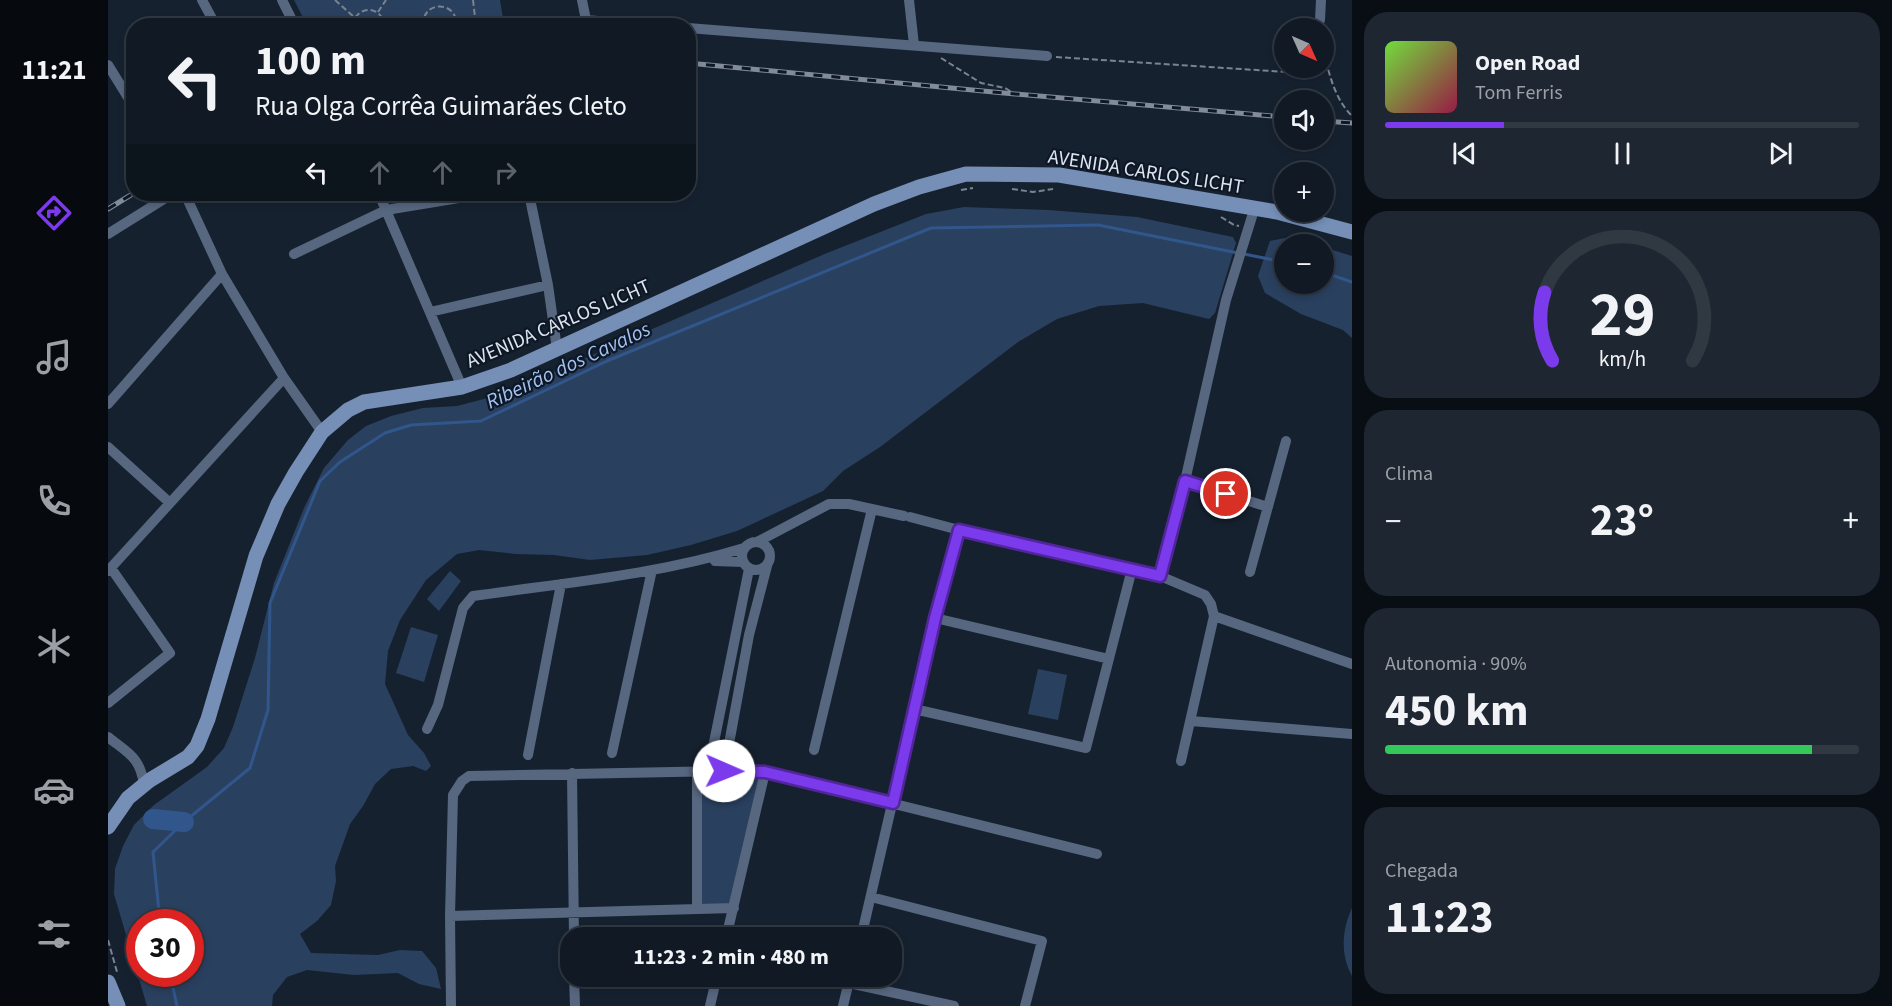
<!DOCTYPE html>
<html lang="pt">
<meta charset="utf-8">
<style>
:root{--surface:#101924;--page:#1e2631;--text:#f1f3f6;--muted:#9ca0a6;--line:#303841;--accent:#7c3aed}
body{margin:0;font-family:"Source Sans 3",sans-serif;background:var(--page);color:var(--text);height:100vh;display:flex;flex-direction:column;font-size:22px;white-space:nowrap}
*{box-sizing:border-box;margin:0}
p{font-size:20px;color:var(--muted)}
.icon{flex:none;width:33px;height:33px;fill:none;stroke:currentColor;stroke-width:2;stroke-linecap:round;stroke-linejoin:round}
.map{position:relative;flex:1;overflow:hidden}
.sheet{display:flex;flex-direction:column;gap:12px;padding:12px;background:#090e14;width:540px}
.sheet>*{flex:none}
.guide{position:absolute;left:18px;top:18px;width:570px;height:183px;border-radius:24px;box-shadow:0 3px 9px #0003,0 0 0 2px var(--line);background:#101924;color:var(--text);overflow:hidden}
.needle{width:39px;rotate:135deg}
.fabs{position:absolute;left:1166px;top:18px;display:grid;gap:12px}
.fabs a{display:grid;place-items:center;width:60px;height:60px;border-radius:50%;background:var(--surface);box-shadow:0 3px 9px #0003,0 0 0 2px var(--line);font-size:30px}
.speed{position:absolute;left:18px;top:909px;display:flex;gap:12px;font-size:30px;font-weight:700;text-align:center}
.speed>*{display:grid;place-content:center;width:78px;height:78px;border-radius:50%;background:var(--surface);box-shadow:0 3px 9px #0003,0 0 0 2px var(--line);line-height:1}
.speed .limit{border:9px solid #d22;background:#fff;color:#111}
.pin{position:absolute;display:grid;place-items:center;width:51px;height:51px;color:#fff;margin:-26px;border:3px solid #fff;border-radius:50%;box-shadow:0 2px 6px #0007}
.me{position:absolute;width:66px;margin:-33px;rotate:91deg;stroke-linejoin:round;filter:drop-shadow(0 0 4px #0008)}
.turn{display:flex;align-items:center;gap:21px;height:126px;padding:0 30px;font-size:27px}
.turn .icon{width:78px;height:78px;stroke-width:2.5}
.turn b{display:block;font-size:42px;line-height:51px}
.lanes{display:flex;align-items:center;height:57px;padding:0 30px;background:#0003;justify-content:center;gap:30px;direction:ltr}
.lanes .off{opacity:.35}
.big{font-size:45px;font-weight:700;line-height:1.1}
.sheet .card{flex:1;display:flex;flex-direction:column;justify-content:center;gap:9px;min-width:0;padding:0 21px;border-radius:24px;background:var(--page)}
.sheet .dial{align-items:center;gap:0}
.dial svg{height:156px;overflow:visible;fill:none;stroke:var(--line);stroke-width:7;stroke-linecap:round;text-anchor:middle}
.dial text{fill:var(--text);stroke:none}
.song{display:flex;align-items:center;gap:18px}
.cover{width:72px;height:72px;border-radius:9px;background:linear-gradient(135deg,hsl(100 70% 55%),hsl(340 70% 35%))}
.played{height:6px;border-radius:3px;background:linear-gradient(90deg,var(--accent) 25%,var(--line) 25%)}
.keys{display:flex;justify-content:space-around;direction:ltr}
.heat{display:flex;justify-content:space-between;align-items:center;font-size:33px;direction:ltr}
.charge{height:9px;border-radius:4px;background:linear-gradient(90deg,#34c759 90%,var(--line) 0)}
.trip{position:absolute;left:452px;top:927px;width:342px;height:60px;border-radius:24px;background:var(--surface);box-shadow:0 3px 9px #0003,0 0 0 2px var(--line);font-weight:700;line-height:60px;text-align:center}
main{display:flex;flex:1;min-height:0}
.menu{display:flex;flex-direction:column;width:108px;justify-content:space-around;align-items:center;background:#060a0e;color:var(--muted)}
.menu .icon{width:42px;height:42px}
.menu .current{color:var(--accent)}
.menu b{font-size:27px;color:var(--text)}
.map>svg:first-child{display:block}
.green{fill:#2a405f;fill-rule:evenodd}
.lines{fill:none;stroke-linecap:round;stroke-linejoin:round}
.stream{stroke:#31568b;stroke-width:3}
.river{stroke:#31568b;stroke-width:20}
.path{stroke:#7a8390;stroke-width:2;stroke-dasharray:6 3;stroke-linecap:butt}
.minor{stroke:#56677f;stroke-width:10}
.secondary{stroke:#758fb6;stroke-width:15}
.rail-casing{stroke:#828b98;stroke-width:5}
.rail{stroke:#0d1726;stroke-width:3;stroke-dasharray:9;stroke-linecap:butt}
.route-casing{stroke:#51269a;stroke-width:15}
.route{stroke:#7c3aed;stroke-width:10}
.labels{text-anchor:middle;stroke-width:4.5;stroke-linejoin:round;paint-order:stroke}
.street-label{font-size:20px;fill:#dce4ee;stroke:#0d1726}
.water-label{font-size:21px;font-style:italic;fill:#a3c3f3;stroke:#0d1726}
</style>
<main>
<nav class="menu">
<b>11:21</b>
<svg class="icon current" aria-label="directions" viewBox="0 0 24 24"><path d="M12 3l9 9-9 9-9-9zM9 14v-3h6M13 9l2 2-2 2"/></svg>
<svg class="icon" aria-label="music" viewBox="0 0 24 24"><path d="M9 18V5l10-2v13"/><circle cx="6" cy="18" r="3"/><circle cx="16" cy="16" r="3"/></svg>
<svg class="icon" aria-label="phone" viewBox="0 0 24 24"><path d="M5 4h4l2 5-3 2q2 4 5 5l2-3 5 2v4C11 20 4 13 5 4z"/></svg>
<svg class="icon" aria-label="climate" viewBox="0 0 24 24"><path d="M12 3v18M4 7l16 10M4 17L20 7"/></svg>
<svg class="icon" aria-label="car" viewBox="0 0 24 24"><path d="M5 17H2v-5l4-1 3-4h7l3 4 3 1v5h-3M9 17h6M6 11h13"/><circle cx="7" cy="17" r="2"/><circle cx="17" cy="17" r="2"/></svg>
<svg class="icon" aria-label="filters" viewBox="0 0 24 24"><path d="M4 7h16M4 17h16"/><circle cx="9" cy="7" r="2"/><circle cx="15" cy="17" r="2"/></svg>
</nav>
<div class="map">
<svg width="1244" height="1006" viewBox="0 0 1244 1006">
<rect width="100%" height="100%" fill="#162130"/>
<path class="green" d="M186,0H392L396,25H199Z
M856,207L940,210L1029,217L1125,237L1128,243L1107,313L1101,319L1035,303L991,306L949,319L910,342L772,447L735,471L715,491L629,531L583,545L539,555L482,560L446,555L408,554L371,550L349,554L318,580L292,620L280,651L277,684L300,735L316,753L323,766L318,771L305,766L283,769L267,784L255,806L242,824L227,866L228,881L223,905L209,921L192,934L203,953L270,955L292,950L314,951L328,968L333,989L311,984L290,973L246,975L199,970L179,977L165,995L164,1006H39L6,894L7,869L15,846L26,825L46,805L99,767L116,748L125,727L147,658L166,583L196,508L216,468L240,440L258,426L283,416L315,408L349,406L395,394L719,253L818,214ZM82,922V974H32V922Z
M1177,238L1203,244H1176V284H1215V247L1244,256V338L1235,330L1193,314L1157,293L1150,276L1162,241Z
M342,571L353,581L331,611L319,599Z
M303,627L330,635L316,682L288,673Z
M930,669L959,675L950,720L920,714Z
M589,772H657L626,908L589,909Z
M1244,908V976C1232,955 1234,929 1244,908Z"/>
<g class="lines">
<path class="stream" d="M1136,254L1176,262
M1215,272L1244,282
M52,922L45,852L76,822L142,768L160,710L162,603L212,481L232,462L277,433L303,425L373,421L499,361L823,228L990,225L1130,253
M62,974L69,1006"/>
<path class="river" d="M45,819L76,822"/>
<path class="path" d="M227,0L246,17
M365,0L368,26
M270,12L278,0
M349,20L367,18
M277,23L315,22
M244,26C248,5 273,4 277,26
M316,26C312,0 351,0 348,26
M460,26L470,23
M948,57L1209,74L1214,68
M833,58L873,83L897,88L907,94
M1218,61C1223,81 1229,101 1244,116
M1215,66C1220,57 1220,40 1216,31
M904,189L925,192L945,189
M853,190L865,188
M1113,217L1126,225L1131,226
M0,940L9,972"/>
<path class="minor" d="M94,0L108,26
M174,0L187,26
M474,0L478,20L548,26
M801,0L806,45
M1212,20L1213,0
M580,28L939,56
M0,65L26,107
M77,194L114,274L176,378L214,432
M271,194L354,387
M421,194L440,285L449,349
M0,234L64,194
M186,254L278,210L375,194
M322,312L440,285
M0,404L114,274
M0,447L62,503
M1077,481L1160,507
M802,517L851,530L1052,576L1077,481L1118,300L1146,210
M634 556a14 14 0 1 1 28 0a14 14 0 1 1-28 0Z
M649,542L721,504H741L796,516
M607,561L635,562
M0,571L176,378
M1142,572L1178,441
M1052,576L1097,595L1103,604L1106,616L1073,761
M1106,616L1244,664
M827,618L1001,659
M0,703L62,653L3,568
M806,709L978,748L1024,569
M1083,721L1244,734
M319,729L330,705L355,608L365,596C456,583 548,575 636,548
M0,737C21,754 32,757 36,785
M706,750L764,509
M504,753L544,570
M420,755L453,584
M616,771L641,635L659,566
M589,772V909
M600,772L641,569
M464,773L466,938
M763,897L934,941L917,1006
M342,916L626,908
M618,938L657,772
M753,938L827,618L851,530
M466,976L467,1006
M741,983L846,1006
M343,1006L342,916L345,795L354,781L361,776L616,771L657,772L989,854
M602,1006L609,976
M735,1006L742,977"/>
<path class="secondary" d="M0,827L20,798L42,780L80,757L89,746L100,719L148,556L170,504L188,472L214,432L240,410L256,402L354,387L403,370L766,204L811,187L858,174L951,175L1169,212L1244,232
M0,982L10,1006"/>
<g class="rail-casing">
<path id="rail" d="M580,63L896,93L1176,117
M1215,121L1244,123
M0,209L26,193"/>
</g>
<use href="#rail" class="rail"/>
</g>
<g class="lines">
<g class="route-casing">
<path id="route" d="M616,771L657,772L785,803L827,618L851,530L1052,576L1077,481L1118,494"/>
</g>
<use href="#route" class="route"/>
</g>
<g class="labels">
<g class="street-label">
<text transform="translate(1038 171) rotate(9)" y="7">AVENIDA CARLOS LICHT</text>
<text transform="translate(450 323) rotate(-23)" y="7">AVENIDA CARLOS LICHT</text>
</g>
<g class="water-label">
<text transform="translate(460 365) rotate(-25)" y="7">Ribeirão dos Cavalos</text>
</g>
</g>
</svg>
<div class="fabs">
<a><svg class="needle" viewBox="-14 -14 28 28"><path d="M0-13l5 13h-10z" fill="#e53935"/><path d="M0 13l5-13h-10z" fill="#9ca0a6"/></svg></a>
<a><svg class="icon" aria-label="sound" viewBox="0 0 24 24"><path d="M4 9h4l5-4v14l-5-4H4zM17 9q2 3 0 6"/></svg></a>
<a>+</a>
<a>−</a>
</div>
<div class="speed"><div class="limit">30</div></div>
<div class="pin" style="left:1118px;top:494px;background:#d93025"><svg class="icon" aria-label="arrive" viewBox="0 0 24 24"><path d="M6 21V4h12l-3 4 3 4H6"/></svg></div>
<svg class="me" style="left:616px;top:771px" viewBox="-20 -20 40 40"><circle r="19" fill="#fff"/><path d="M0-13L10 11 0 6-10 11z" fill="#7c3aed"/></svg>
<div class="trip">11:23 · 2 min · 480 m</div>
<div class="guide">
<div class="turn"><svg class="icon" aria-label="left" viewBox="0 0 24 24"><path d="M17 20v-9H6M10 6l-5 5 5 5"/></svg><div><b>100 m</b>Rua Olga Corrêa Guimarães Cleto</div></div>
<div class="lanes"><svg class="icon" aria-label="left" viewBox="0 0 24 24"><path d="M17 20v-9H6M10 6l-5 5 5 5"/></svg><svg class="icon off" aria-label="ahead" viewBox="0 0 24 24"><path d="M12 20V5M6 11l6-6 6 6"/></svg><svg class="icon off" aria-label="ahead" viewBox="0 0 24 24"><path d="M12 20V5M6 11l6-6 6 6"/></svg><svg class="icon off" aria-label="right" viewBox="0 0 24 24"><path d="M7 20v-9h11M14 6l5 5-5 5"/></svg></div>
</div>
</div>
<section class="sheet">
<div class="card">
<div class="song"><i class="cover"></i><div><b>Open Road</b><p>Tom Ferris</p></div></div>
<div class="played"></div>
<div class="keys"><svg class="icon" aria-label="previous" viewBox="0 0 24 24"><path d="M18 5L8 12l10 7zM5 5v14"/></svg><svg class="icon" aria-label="pause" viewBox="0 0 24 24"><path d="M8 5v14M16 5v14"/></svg><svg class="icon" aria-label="next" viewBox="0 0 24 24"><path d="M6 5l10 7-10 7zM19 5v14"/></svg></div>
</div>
<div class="card dial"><svg viewBox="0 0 100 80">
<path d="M14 69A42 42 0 1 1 86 69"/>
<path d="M14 69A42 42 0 0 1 10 34" stroke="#7c3aed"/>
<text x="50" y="56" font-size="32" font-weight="700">29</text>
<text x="50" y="72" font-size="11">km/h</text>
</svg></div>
<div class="card"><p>Clima</p>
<div class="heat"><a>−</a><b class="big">23°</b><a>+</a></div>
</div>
<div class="card"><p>Autonomia · 90%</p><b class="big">450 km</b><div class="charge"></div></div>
<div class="card"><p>Chegada</p><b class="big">11:23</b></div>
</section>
</main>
